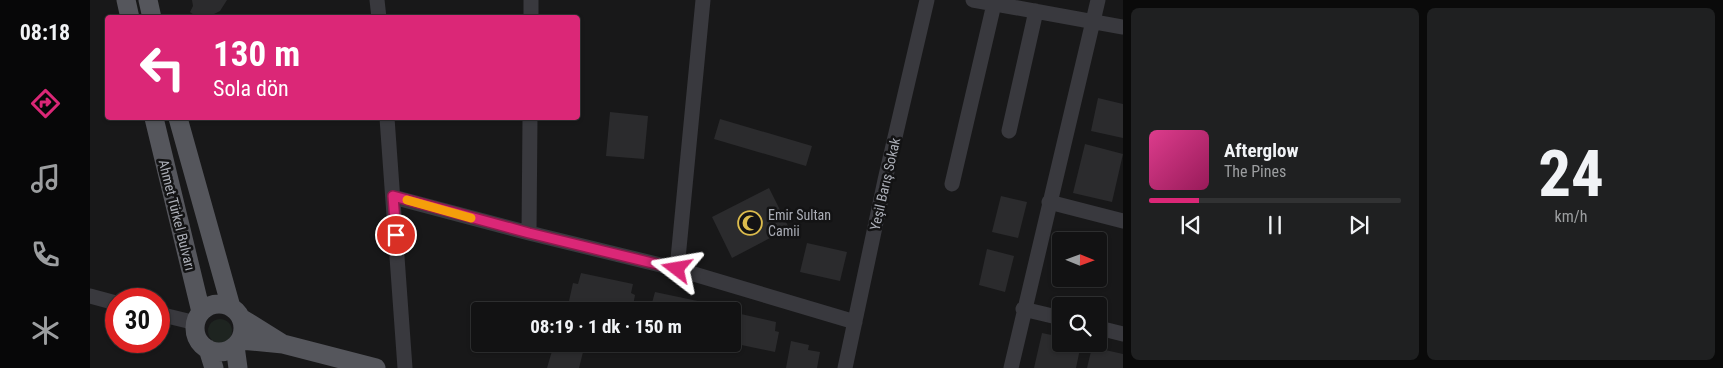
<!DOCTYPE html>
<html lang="tr">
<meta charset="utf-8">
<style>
:root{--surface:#121213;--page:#1f2021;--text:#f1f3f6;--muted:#9c9ea0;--line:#313233;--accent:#db2777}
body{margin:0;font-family:"Roboto Condensed",sans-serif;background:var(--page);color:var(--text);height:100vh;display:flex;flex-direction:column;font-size:19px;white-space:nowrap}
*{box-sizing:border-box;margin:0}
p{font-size:16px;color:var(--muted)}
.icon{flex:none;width:28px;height:28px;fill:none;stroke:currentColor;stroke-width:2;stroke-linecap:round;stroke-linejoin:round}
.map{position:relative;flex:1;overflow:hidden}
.panel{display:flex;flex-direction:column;gap:8px;padding:8px;background:#0a0a0a;width:600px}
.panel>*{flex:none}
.top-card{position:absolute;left:15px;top:15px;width:475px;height:105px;border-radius:5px;box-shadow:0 1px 4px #0004,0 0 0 1px var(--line);background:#db2777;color:#fff;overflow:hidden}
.needle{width:32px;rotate:91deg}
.fabs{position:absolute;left:962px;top:232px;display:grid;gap:10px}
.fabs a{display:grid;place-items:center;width:55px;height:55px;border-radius:5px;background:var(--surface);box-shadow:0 1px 4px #0004,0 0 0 1px var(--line);font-size:25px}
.speed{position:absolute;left:15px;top:288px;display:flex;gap:10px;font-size:25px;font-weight:700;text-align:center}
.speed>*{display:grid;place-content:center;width:65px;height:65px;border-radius:50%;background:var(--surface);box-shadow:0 1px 4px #0004,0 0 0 1px var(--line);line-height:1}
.speed .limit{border:8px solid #d22;background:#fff;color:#111}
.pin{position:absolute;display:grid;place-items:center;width:42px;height:42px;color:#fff;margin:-21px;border:2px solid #fff;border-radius:50%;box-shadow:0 1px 5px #0007}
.me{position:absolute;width:55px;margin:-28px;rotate:284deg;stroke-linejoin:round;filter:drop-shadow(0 0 4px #0008)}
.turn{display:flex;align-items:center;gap:18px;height:105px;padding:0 25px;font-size:22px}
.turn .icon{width:65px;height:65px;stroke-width:2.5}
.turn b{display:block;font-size:35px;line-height:42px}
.panel .tile{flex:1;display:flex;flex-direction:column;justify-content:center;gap:8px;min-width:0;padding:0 18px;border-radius:8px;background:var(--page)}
.panel .dial{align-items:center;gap:0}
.dial b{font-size:65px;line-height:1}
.song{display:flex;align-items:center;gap:15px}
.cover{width:60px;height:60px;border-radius:8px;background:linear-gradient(135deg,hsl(330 70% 55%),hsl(330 70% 35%))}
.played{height:5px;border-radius:2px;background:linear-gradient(90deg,var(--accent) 20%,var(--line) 20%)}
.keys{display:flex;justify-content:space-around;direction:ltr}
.panel .tiles{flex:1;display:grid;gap:8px;grid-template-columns:repeat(2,1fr)}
.trip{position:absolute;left:381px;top:302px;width:270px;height:50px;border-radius:5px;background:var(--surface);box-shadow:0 1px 4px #0004,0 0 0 1px var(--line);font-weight:700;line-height:50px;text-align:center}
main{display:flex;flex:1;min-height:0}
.tabs{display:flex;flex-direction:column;width:90px;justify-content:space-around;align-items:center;background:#070708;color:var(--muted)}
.tabs .icon{width:35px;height:35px}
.tabs .current{color:var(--accent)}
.tabs b{font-size:22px;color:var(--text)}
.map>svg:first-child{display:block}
.green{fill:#1e2420}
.building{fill:#2b2b2d}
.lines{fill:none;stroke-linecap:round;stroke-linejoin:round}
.minor{stroke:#39393e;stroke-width:15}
.major{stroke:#55565c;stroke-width:19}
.route-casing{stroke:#8e194d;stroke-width:12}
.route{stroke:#db2777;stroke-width:9}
.slow{stroke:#f59e0b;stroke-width:9}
.labels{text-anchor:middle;stroke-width:5;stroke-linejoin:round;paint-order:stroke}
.street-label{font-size:14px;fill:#abaeb7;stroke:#131314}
.poi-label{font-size:14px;fill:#abaeb7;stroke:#131314;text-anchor:start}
</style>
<main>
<nav class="tabs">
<b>08:18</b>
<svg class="icon current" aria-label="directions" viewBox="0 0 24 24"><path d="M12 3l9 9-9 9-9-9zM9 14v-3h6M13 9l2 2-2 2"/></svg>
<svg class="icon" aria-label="music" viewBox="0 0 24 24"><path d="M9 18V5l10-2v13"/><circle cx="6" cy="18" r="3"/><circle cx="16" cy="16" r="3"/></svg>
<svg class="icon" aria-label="phone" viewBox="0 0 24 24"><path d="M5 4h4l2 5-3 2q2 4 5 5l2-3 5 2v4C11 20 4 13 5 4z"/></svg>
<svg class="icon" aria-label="climate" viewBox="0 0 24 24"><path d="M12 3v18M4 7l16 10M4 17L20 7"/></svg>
</nav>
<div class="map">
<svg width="1033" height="368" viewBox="0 0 1033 368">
<rect width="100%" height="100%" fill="#181819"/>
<path class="green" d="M118 331a12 12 0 1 1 24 0a12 12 0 1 1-24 0Z"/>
<path class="building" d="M102,0H137L130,11L122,15L123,18H108L100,12L103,6Z
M335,15H391V18H335Z
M1008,98L1033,104V138L1001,131Z
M520,112L558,116L554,159L516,156Z
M630,119L722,146L716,166L624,139Z
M995,144L1033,154L1022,202L983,193Z
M679,188L699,228L642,258L622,217Z
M911,196L937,202L928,238L902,232Z
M717,243L757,252L750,281L710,272Z
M897,249L924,256L915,292L889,285Z
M491,273L543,284L541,293L545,295L542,311H525L479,301L483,283L488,284Z
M565,292L617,303L615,311H555L557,302L562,303Z
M642,312L686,322L685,331L689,332L685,352L642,343Z
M952,333L971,337V344H991L986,368H944Z
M701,341L719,345L718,350L730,352L727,368H696Z
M464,344H495L489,368H457Z
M1002,347L1033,354V368H997Z"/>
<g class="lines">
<path class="minor" d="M287,0L289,18
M883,0L1033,27
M441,18V0
M297,118L315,368
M919,131L946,11
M862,184L904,4
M303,197L439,233L587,269L765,322
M959,202L1033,221
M439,233L440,118
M587,269L613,0
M0,296L26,303
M933,309L971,318
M69,314L106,323
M1009,328L1033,334
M755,368L795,180L837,0
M921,368L1008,0"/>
<path class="major" d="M36,0L40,18
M58,0L62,18
M64,118L111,312
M88,118L141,307
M105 328a24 24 0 1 1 48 0a24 24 0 1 1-48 0Z
M150,340L193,344L151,318
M193,344L286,368
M145,346L148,368
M118,349L124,368"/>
</g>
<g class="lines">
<g class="route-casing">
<path id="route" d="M306,235L303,196L439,233L587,269"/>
</g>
<use href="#route" class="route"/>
<path class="slow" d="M317,200L381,218"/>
</g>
<defs>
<g id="mosque-ring" transform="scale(1.25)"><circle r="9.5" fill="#131314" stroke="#dcbc4d" stroke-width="1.5"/><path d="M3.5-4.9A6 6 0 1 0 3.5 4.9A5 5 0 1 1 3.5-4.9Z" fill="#dcbc4d"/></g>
</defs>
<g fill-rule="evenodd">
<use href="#mosque-ring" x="660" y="223"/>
</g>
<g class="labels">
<g class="street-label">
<text transform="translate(795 184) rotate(-77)" y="5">Yeşil Barış Sokak</text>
<text transform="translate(87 215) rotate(76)" y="5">Ahmet Türkel Bulvarı</text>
</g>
<g class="poi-label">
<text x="678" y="220">Emir Sultan<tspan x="678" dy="16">Camii</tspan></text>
</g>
</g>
</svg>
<div class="fabs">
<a><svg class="needle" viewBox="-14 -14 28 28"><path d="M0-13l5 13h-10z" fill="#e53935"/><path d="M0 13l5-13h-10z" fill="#9c9ea0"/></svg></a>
<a><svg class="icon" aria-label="search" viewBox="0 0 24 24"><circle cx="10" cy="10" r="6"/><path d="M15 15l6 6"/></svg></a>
</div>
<div class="speed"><div class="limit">30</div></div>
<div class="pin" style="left:306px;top:235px;background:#d93025"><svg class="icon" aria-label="arrive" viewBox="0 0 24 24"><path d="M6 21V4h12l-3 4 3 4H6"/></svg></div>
<svg class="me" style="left:587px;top:269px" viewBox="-20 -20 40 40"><path d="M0-17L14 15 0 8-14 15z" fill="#db2777" stroke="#fff" stroke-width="4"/></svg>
<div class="trip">08:19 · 1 dk · 150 m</div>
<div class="top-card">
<div class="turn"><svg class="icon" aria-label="left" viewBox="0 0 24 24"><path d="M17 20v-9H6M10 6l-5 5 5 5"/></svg><div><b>130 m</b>Sola dön</div></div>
</div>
</div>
<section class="panel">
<div class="tiles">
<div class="tile">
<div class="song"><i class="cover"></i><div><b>Afterglow</b><p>The Pines</p></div></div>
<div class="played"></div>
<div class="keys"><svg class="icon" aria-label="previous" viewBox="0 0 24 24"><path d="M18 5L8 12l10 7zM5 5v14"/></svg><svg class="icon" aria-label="pause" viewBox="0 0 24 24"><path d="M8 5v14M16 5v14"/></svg><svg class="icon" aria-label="next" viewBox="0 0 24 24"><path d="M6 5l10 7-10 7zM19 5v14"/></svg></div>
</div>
<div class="tile dial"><b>24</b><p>km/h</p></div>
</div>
</section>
</main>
